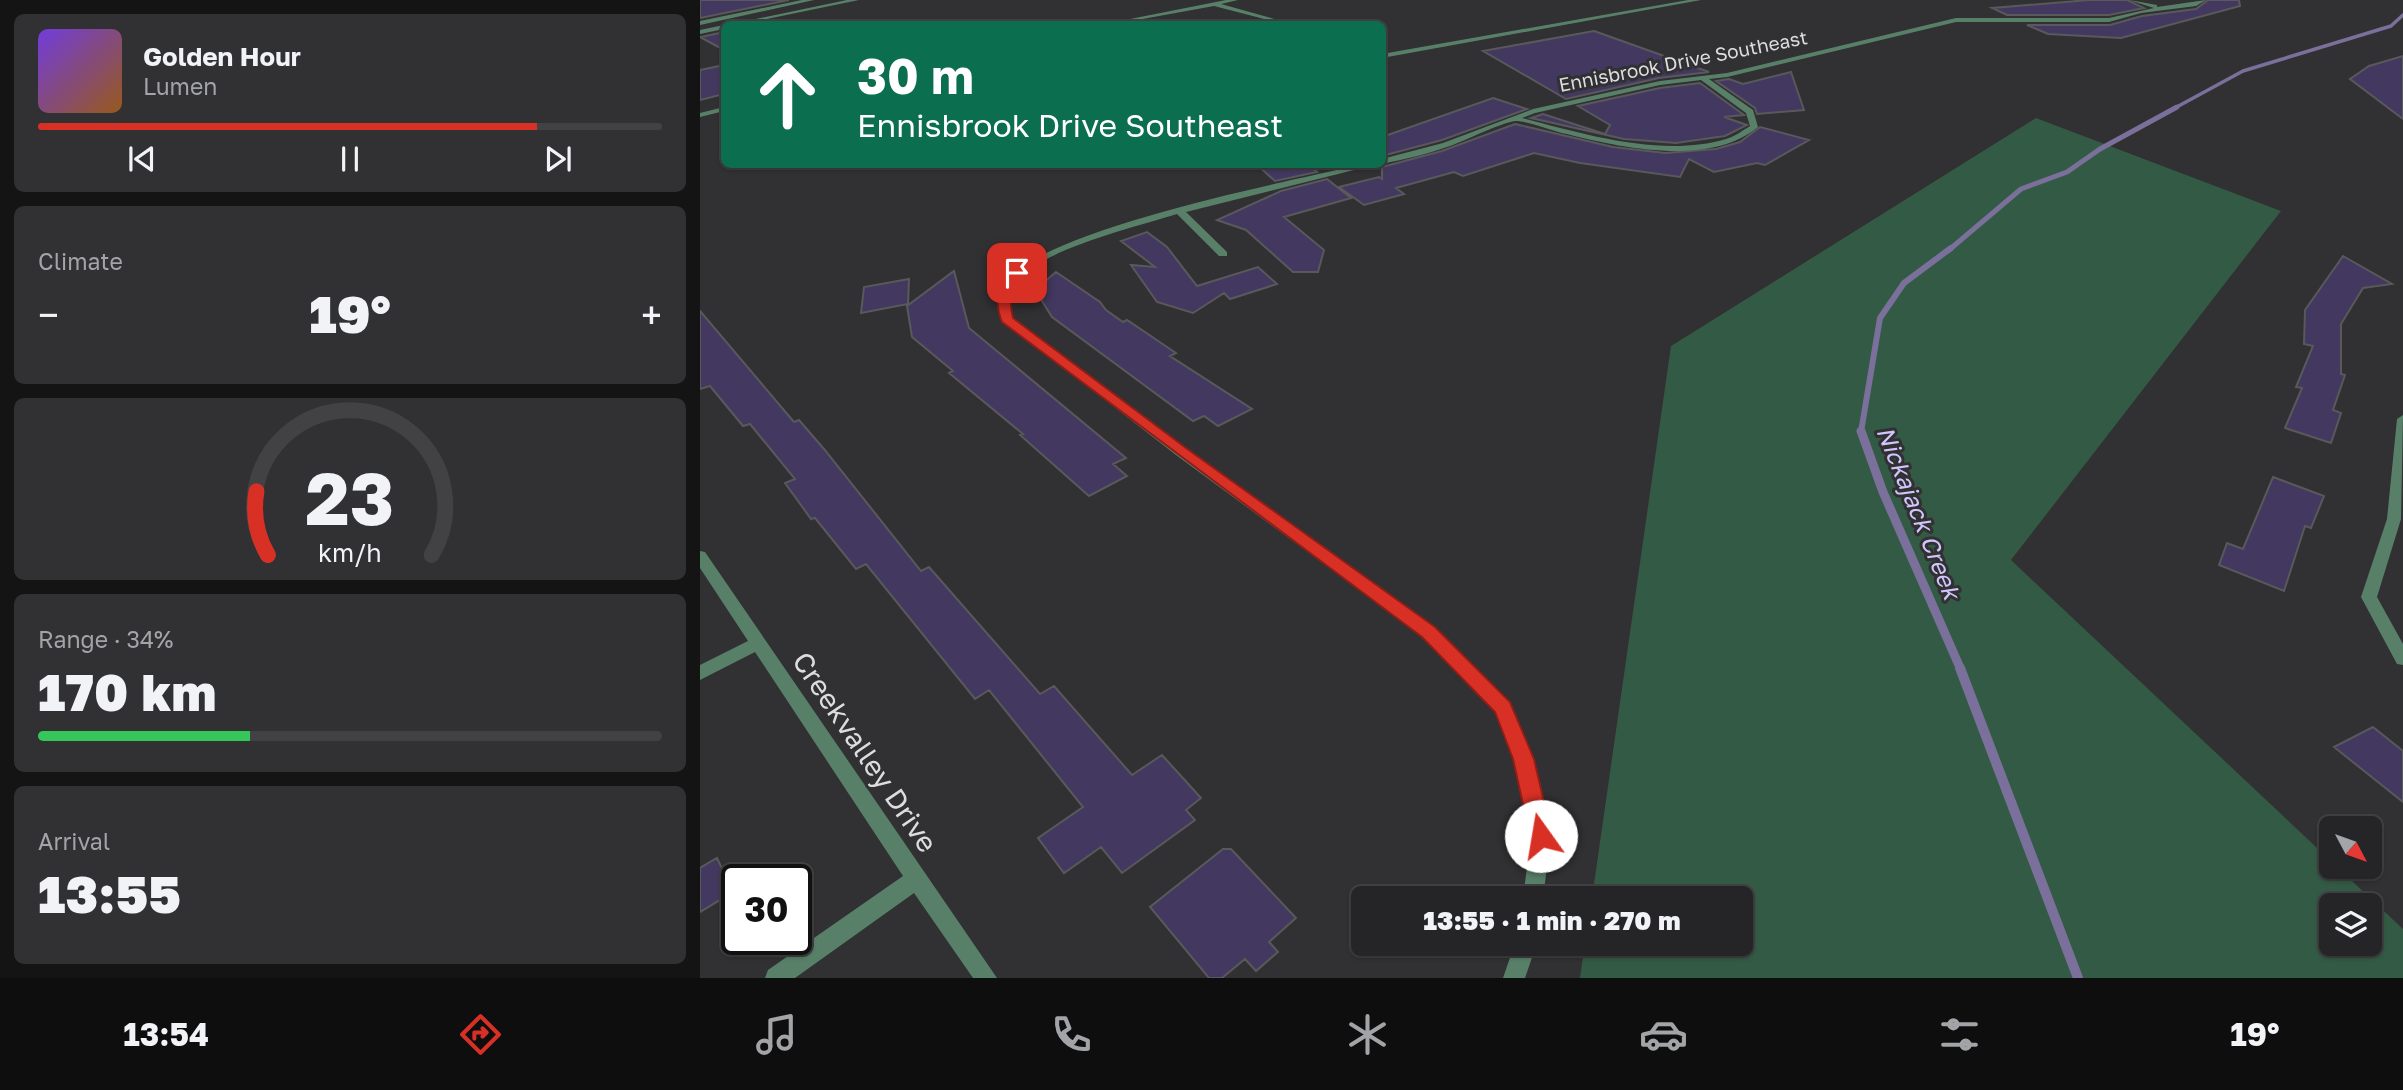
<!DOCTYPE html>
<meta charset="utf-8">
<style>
:root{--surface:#252426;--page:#313032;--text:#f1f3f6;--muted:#a3a4a7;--line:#424143;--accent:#d93025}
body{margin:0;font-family:"Golos Text",sans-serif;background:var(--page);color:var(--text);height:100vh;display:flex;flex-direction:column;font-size:26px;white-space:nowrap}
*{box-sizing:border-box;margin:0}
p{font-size:23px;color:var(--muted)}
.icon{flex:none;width:38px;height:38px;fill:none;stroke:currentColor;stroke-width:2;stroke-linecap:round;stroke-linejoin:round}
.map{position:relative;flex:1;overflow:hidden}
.side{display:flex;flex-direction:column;gap:14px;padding:14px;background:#141415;width:700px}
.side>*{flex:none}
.hud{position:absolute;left:21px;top:21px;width:665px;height:147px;border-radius:10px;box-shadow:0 2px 5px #0004,0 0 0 2px var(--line);background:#0b6e4f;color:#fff;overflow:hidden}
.needle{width:46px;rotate:131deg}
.controls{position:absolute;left:1619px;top:816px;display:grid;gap:14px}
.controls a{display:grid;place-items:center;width:63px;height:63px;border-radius:10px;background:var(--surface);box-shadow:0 2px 5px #0004,0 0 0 2px var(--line);font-size:35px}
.speed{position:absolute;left:21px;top:864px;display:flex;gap:14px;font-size:35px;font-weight:700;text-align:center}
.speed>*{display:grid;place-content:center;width:91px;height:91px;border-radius:50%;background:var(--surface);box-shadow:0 2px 5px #0004,0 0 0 2px var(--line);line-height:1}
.speed .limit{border:4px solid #111;border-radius:10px;background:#fff;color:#111}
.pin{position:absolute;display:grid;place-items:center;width:60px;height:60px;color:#fff;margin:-30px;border-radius:14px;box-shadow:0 4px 10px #0006}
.me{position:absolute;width:77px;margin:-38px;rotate:347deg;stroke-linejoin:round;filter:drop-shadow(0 0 5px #0008)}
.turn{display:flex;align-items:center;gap:24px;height:147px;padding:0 21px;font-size:32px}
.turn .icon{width:91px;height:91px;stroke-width:2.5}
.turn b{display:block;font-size:49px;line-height:60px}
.big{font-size:52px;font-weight:800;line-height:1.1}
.side .widget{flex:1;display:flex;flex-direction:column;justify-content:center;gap:10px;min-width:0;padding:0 24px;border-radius:10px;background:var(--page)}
.side .dial{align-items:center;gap:0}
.dial svg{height:182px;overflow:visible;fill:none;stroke:var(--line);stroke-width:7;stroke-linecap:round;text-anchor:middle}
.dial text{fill:var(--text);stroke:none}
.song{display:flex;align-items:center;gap:21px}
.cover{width:84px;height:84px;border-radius:10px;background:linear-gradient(135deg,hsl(260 70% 55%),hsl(30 70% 35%))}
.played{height:7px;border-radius:4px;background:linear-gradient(90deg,var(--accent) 80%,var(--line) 80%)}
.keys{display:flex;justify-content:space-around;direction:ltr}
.heat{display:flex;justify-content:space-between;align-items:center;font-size:38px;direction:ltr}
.charge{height:10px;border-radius:5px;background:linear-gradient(90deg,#34c759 34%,var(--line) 0)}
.trip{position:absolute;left:651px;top:886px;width:402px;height:70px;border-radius:10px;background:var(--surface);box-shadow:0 2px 5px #0004,0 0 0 2px var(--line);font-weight:800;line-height:70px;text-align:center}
.tab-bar{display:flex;height:112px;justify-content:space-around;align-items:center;background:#0f0e0f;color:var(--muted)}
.tab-bar .icon{width:49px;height:49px}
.tab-bar .on{color:var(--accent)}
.tab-bar b{font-size:32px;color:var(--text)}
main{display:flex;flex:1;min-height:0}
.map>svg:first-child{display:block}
.green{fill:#335a44;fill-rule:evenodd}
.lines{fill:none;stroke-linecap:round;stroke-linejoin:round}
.stream-far4{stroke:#7a709b;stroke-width:3.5}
.stream-far3{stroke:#7a709b;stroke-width:5}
.stream-far2{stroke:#7a709b;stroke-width:6}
.stream-far1{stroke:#7a709b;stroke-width:9}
.stream{stroke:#7a709b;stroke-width:10}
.building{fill:#433960;stroke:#59585b;stroke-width:2}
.minor{fill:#588069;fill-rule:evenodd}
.tertiary{fill:#588069;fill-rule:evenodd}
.route{fill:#d93025;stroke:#8d1f18;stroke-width:2}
.labels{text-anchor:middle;stroke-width:6;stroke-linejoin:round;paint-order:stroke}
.far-street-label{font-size:19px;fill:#dddddf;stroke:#313032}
.water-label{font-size:24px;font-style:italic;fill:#d1c5fd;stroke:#313032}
.near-street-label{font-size:28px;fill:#dddddf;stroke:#313032}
</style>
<main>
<section class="side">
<div class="widget">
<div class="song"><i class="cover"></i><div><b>Golden Hour</b><p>Lumen</p></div></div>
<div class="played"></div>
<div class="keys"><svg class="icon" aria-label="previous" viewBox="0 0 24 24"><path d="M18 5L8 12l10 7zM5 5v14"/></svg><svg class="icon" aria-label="pause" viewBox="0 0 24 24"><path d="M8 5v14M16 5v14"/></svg><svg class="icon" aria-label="next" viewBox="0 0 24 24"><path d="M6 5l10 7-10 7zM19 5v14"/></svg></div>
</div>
<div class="widget"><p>Climate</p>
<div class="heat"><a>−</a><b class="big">19°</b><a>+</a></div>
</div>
<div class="widget dial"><svg viewBox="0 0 100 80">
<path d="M14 69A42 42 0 1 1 86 69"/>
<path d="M14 69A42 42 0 0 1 9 41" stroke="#d93025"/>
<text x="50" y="56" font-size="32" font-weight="700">23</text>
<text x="50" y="72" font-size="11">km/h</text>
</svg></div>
<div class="widget"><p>Range · 34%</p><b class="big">170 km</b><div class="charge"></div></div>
<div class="widget"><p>Arrival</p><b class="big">13:55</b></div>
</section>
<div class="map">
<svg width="1703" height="978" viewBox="0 0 1703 978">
<rect width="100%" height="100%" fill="#313032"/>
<path class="green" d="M1336,118L1581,211L1311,560L1631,861V866H1636L1703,929V978H880L885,943H1041V898H892L971,346ZM1631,905H1670V943H1631Z"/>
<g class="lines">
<path class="stream-far4" d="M1473,109L1543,71L1691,26L1703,15"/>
<path class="stream-far3" d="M1249,250L1321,189L1367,172L1400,149L1477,107"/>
<path class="stream-far2" d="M1161,432L1180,318L1204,283L1251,248"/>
<path class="stream-far1" d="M1161,431L1183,492L1261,670"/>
<path class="stream" d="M1260,668L1378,978"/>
</g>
<path class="building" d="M0,0H89L0,18Z
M1389,0H1427L1444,8L1409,15H1307L1292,8Z
M1508,0H1539L1540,6L1421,38L1348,34L1327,25H1410L1442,16L1496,9Z
M894,31L1009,72L959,78L866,99L783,51Z
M24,32V50L0,37H1Z
M1703,56V119L1650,79L1669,66Z
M24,65V94L0,100V70Z
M1091,72L1104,110L1057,114L1055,108L1016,81L1029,79L1043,84Z
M1000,83L1044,115L1024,117L1047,125L1025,136L976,143L924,139L831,118L843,114L905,134L910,125L878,106L960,88Z
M793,98L827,109L742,140L682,156V137Z
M815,124L913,147L965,153L1016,149L1040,142L1060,127L1109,140L1065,165L1057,163L1014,172L989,159L980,177L880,163L834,153L763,176L754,172L696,188L704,194L664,205L639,187L679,177L682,179V167L742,151Z
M556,164H608L617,172L575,181Z
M627,179L651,198L584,217L624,250L618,272H593L546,230L517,220L581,191Z
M447,232L467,247L497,286L558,267L577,284L530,299L524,293L493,313L457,302L431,265L455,267L421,241Z
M1643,256L1692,284L1663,288L1641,324V374L1645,375L1633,410L1641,413L1631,443L1585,428L1602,388L1596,387L1613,346L1604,344L1605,310Z
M254,271L269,328L426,458L413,464L427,476L389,496L320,435L323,434L249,373L253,371L212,337L207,306Z
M356,272L400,302L406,310L423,322L427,320L476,353L470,356L552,409L518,426L504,416L493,421L352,317L335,290Z
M209,279L208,304L161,313L164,287Z
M0,311L94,422L99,420L124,449L221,571L229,567L340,694L354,686L432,775L462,755L501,798L486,810L495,820L422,873L401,847L364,873L338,838L383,807L289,690L275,699L166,564L156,569L115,518L111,519L85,483L95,479L50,424L43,426L10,386L0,389Z
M1573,477L1624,496L1611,528L1605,526L1584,591L1519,565L1527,543L1543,549Z
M1673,727L1703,751V802L1634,747Z
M523,849H531L596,918L569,942L578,952L556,971L545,959L522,978H509L450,907Z
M17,858L33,892L0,912V868Z"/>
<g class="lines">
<path class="minor" d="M102,0H114L0,25V21Z
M526,0H538L521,4L592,24H584L514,6L415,24H405Z
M988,0H1001L682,58V54Z
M1429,0L1457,5V7L1506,0L1496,6L1441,13L1409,22H1256L1027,77L1009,79L1053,110L1058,127C1010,167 922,148 867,134C855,132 825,120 815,121C803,122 764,141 750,146C728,154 705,159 682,164V159L743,143L833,109L960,81L1027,73L1256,18H1409L1454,8ZM1001,80L1046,113L1050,126C1042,131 1034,137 1026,139C963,158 883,134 822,118L835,113L960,85Z
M24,107V111L0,117V113Z
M662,164H678L486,212L527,252V256H519L477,214C435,227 364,244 329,270C322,275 316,283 310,289L308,300L312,318L486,449L734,628L809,702L833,759L851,836L843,898H823L831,836L815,759L796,711L722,636L476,455L301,319C299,309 294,297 300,288C335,229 590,182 662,164Z
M1703,415L1701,519L1677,597L1703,644V665L1697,664L1661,597L1687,519L1697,419Z
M0,551L5,552L297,978H273L214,893L95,978H65L68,970L203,876L55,652L0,680V665L48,641L0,568Z
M815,943H837L825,978H803Z"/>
<path class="tertiary" d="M147,0H159L42,24H32Z
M24,25V29L0,34V30Z"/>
</g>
<path class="route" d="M313,270L323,273C311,290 308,297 313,318L486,448L735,627L810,702L834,759L852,836L849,843L841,846L833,843L830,836L813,759L795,712L722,637L302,322C293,300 299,288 313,270Z"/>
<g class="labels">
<g class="far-street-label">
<text transform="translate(983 61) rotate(-11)" y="7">Ennisbrook Drive Southeast</text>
</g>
<g class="water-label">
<text transform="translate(1218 513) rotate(68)" y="8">Nickajack Creek</text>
</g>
<g class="near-street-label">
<text transform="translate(165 752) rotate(56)" y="10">Creekvalley Drive</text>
</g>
</g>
</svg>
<div class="controls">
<a><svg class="needle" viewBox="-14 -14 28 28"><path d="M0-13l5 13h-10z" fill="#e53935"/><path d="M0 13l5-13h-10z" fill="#a3a4a7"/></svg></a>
<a><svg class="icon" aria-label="layers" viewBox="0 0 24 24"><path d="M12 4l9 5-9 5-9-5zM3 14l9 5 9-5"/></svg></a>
</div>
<div class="speed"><div class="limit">30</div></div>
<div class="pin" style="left:317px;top:273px;background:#d93025"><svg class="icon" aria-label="arrive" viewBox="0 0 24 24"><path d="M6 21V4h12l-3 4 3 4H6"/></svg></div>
<svg class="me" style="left:841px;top:836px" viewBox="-20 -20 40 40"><circle r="19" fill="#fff"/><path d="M0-13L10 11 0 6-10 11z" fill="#d93025"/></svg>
<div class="trip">13:55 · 1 min · 270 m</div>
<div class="hud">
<div class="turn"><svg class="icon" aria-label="ahead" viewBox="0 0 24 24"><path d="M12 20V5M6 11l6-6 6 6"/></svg><div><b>30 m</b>Ennisbrook Drive Southeast</div></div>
</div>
</div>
</main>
<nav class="tab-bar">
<b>13:54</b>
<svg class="icon on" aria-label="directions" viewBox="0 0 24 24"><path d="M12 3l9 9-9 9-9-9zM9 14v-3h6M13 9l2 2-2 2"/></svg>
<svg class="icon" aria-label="music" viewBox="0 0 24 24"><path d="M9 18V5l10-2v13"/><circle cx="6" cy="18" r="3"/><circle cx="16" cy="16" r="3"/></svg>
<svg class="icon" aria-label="phone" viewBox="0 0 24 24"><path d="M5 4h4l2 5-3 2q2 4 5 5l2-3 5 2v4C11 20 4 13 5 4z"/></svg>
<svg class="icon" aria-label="climate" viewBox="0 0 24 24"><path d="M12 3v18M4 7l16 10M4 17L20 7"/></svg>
<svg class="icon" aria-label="car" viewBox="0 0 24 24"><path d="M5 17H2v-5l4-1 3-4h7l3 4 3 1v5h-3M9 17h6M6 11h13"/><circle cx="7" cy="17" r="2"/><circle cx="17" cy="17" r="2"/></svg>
<svg class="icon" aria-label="filters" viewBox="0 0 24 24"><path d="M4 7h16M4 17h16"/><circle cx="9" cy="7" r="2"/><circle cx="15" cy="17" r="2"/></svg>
<b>19°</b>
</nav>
